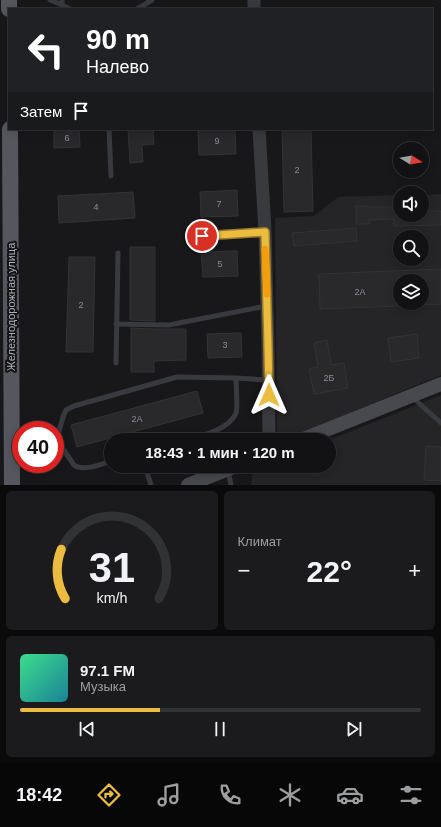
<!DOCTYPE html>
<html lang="ru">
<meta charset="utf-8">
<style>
:root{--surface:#121214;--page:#1b1b1d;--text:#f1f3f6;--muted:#9c9ea0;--line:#313234;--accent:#ebbc40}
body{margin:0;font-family:Arial,sans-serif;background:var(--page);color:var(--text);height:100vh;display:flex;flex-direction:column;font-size:15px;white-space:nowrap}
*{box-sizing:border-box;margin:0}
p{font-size:13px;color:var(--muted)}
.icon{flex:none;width:22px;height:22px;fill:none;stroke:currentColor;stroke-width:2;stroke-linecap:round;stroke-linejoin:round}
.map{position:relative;height:485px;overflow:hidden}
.details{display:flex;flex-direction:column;gap:6px;padding:6px;background:#0a0a0b;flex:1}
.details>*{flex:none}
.hud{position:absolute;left:8px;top:8px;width:425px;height:122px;border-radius:0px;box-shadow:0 2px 10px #0003,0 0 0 1px var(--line);background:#202124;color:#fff;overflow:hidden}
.needle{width:26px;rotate:101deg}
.tools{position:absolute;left:393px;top:142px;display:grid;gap:8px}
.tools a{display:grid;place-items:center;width:36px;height:36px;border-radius:50%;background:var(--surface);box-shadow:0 2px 10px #0003,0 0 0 1px var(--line);font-size:20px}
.speed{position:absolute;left:12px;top:421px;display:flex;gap:8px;font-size:20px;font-weight:700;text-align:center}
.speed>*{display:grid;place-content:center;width:52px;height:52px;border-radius:50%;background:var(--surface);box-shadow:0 2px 10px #0003,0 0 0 1px var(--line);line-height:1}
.speed .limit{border:6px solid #d22;background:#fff;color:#111}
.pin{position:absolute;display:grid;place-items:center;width:34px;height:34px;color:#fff;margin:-17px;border:2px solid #fff;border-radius:50%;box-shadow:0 1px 4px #0007}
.me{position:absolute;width:44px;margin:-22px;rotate:0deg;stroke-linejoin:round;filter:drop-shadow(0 0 3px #0008)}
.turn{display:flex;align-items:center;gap:14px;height:84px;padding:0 12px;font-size:18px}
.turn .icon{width:52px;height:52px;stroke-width:2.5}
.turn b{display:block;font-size:28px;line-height:34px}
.then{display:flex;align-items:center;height:38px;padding:0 12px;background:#0003;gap:8px;font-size:15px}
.big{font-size:30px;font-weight:700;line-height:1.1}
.details .widget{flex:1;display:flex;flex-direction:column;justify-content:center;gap:6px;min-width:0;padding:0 14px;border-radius:6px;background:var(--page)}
.details .dial{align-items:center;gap:0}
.dial svg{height:104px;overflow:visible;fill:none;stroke:var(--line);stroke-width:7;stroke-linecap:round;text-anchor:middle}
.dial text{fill:var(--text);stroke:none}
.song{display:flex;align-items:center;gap:12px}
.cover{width:48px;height:48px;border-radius:6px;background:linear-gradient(135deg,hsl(150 70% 55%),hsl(190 70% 35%))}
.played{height:4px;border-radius:2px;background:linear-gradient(90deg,var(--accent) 35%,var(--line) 35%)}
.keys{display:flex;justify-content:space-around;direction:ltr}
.heat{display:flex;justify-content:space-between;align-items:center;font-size:22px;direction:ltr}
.details .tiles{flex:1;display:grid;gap:6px;grid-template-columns:1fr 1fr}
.widget:last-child{grid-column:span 2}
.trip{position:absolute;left:104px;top:433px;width:232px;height:40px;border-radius:20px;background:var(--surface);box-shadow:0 2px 10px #0003,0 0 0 1px var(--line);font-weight:700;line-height:40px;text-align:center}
.dock{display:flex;height:64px;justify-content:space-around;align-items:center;background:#070708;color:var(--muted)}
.dock .icon{width:28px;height:28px}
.dock .on{color:var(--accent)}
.dock b{font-size:18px;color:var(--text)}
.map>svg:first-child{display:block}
.built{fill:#252427;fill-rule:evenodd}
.building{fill:#29282b;stroke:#333236}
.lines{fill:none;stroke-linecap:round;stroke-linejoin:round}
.service{stroke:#393a3f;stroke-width:5}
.tertiary{stroke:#393a3f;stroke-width:13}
.secondary{stroke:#48494f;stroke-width:14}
.primary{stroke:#56575e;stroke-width:16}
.route-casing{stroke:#997a2a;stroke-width:10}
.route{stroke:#ebbc40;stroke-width:7}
.slow{stroke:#f59e0b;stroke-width:7}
.labels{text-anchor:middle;stroke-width:4;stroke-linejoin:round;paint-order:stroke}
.number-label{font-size:9px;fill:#8a8d96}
.street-label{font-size:11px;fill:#abafb9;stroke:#131315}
</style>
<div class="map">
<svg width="441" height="485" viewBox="0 0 441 485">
<rect width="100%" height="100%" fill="#18181a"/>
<path class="built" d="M441,194V375L285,440H277L275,218L314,216L338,197L400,195V215H422V195ZM400,237H422V259H400ZM400,281H422V303H400Z
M441,395V485H251L253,470L262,466H329V440Z"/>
<path class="building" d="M54,129H79L80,147L54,148Z
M128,129H153L154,144L142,145L143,162L130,163Z
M198,129H235L236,154L199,155Z
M282,129H311L313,211L284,212Z
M237,190L238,216L201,217L200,192Z
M133,192L135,218L59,223L58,196Z
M356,206H369V207H400V215H422V211H441V225L394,226V219L369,220L370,224H356Z
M356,228L357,241L294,246L292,233Z
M130,247H155V321L130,320Z
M237,251L238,276L203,277L201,252Z
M69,257H95L93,352H66Z
M441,269V304L422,305V281H400V306L320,309L319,274Z
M131,328L155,329H186V360L154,361V372H131Z
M241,333L242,357L208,358L207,334Z
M417,334L419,358L391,362L388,338Z
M327,340L331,365L344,363L348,388L314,394L309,369L318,367L314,343Z
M197,391L203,413L77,447L71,425Z
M426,446L441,447V481L424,480Z"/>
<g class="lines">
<path class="service" d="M50,0L62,5
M62,0V5L70,9
M137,9L152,0
M109,129L111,176
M202,236L264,232
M116,324L169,325L266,306
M116,363L118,253
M236,378L267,380
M412,397L441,423
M111,461C101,464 83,472 74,465L59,443L58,435L63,417L66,410L74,406L177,377L236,378C236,386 238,408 236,413C230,429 202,436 187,440
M145,466L151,485
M228,470L231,485"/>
<path class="tertiary" d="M254,0V9
M259,129L265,231L268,345L269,440"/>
<path class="secondary" d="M301,440L441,384
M188,485L236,466"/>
<path class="primary" d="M9,0V9
M10,129L12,485"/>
</g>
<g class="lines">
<g class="route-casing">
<path id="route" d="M202,236L265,232L268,345L269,395"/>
</g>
<use href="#route" class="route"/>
<path class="slow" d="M265,249L267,294"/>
</g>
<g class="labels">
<g class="number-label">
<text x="67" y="141">6</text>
<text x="217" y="144">9</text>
<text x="297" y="173">2</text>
<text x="219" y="207">7</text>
<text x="96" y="210">4</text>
<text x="220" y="267">5</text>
<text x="360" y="295">2А</text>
<text x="81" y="308">2</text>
<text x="225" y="348">3</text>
<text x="329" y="381">2Б</text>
<text x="137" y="422">2А</text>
</g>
<g class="street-label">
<text transform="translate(11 307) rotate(-90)" y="4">Железнодорожная улица</text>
</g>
</g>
</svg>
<div class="tools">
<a><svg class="needle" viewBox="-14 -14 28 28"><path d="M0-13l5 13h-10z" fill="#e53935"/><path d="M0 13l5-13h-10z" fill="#9c9ea0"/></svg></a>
<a><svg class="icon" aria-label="sound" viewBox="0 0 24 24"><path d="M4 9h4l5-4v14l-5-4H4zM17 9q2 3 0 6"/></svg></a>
<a><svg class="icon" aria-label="search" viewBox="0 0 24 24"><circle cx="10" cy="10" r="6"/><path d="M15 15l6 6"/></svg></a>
<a><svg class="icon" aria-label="layers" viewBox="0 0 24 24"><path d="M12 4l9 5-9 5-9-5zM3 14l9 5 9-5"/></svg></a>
</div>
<div class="speed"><div class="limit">40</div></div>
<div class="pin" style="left:202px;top:236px;background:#d93025"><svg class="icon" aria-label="arrive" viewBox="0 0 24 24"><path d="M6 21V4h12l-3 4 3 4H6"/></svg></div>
<svg class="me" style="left:269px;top:395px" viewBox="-20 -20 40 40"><path d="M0-17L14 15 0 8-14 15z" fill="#ebbc40" stroke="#fff" stroke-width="4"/></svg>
<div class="trip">18:43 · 1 мин · 120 m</div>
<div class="hud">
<div class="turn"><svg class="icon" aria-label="left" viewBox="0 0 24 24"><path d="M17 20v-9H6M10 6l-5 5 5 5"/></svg><div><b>90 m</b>Налево</div></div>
<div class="then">Затем<svg class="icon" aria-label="arrive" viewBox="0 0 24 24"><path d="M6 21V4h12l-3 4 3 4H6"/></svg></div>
</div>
</div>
<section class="details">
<div class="tiles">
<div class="widget dial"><svg viewBox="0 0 100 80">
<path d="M14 69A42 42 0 1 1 86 69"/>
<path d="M14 69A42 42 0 0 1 11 31" stroke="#ebbc40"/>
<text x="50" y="56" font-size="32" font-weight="700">31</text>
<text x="50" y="72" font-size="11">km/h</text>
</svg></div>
<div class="widget"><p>Климат</p>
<div class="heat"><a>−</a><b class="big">22°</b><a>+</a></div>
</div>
<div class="widget">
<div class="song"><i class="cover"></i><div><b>97.1 FM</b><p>Музыка</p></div></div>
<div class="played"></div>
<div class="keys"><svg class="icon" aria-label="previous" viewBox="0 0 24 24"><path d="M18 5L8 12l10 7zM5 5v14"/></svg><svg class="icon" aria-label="pause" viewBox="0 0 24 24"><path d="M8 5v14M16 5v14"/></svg><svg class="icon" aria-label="next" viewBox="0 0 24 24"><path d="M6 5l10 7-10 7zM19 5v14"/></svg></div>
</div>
</div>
</section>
<nav class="dock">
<b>18:42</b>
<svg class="icon on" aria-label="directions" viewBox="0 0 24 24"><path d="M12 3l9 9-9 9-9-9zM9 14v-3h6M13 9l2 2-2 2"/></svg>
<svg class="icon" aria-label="music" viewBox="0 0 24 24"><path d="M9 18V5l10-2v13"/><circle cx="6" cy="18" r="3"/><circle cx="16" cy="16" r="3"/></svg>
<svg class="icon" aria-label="phone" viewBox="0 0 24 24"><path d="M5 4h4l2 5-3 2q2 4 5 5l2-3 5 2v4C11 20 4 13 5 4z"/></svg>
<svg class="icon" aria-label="climate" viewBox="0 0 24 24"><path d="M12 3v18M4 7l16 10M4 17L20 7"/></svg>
<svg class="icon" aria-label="car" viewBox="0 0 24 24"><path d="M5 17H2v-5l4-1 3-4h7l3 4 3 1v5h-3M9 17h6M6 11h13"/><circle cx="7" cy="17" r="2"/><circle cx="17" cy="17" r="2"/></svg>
<svg class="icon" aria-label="filters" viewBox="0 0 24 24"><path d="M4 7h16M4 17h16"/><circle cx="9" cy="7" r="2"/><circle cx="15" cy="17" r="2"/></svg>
</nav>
